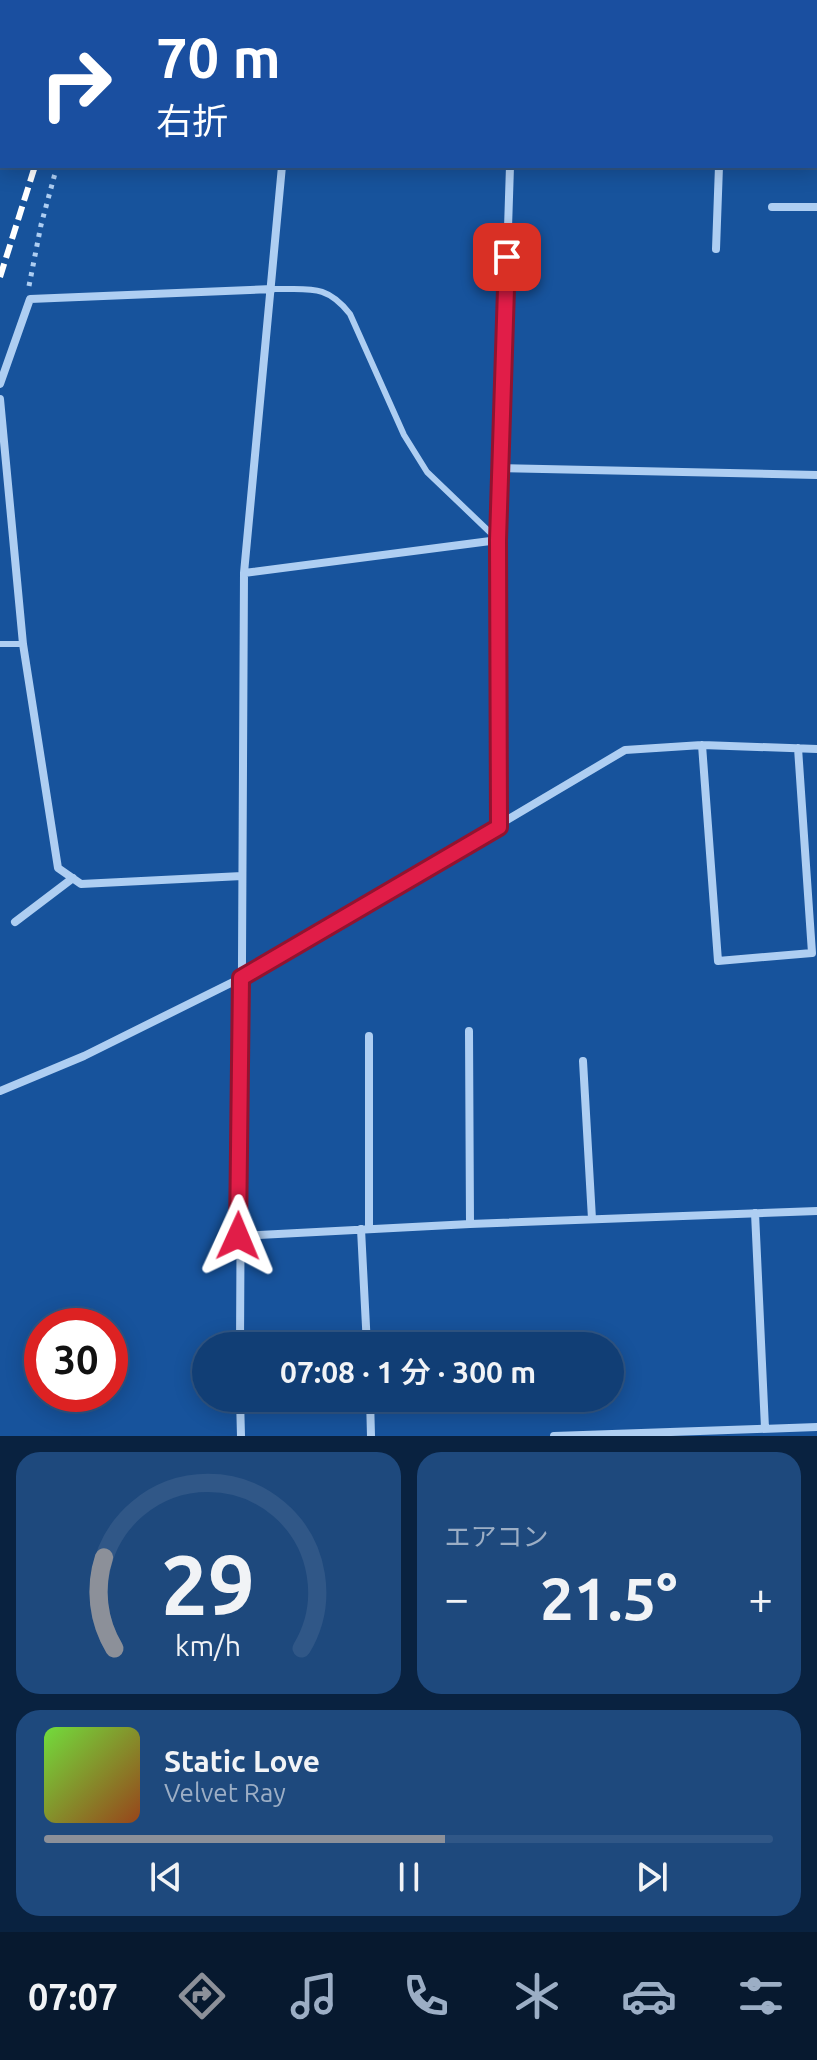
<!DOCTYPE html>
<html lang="ja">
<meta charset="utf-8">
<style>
:root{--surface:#113e75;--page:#1e497d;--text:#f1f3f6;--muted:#9caec5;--line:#305787;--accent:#8c9099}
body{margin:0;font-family:Ubuntu,"Noto Sans JP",sans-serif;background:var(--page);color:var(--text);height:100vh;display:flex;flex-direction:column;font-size:30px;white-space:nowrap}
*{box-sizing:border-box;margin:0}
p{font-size:26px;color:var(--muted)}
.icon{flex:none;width:44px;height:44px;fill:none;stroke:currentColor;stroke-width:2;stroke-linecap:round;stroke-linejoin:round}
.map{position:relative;height:1436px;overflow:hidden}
.side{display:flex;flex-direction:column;gap:16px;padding:16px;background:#092240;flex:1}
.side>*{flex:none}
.guide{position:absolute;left:0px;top:0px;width:818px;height:168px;box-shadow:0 4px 20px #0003,0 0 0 2px var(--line);background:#1a4fa0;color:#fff;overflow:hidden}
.speed{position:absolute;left:24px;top:1308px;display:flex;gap:16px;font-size:40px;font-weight:700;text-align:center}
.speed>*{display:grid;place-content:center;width:104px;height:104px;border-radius:50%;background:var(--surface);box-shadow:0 4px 20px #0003,0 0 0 2px var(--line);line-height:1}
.speed .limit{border:12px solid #d22;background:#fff;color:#111}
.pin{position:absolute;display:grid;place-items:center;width:68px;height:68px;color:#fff;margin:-34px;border-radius:16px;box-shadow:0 4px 12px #0006}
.me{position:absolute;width:88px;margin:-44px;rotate:1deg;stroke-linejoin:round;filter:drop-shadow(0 0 6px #0008)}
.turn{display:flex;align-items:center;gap:28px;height:168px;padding:0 24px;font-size:36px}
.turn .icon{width:104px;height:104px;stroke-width:2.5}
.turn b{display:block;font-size:56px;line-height:68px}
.big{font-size:60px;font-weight:600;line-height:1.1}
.side .tile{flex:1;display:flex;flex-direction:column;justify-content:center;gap:12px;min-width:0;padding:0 28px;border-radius:24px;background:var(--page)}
.side .dial{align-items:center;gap:0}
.dial svg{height:208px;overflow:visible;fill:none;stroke:var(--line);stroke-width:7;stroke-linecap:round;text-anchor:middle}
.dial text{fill:var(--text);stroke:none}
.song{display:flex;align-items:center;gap:24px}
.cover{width:96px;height:96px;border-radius:12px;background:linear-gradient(135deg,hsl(100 70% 55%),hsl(20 70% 35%))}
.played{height:8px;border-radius:4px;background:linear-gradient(90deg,var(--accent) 55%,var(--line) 55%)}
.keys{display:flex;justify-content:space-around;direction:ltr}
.heat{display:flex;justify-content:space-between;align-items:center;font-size:44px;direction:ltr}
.side .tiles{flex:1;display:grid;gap:16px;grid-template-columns:1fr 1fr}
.tile:last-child{grid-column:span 2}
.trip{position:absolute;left:192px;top:1332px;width:432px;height:80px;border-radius:40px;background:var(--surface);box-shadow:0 4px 20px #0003,0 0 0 2px var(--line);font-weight:600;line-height:80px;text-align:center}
.menu{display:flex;height:128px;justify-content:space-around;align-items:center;background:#07192f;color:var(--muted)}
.menu .icon{width:56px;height:56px}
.menu .current{color:var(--accent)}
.menu b{font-size:36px;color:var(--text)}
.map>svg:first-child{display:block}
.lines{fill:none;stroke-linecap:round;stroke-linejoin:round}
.path{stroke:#aecef2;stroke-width:5;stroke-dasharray:4 6;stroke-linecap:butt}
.lane{stroke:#aecef2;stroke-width:6}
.street{stroke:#aecef2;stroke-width:8}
.rail{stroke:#fff;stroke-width:6;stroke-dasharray:14 6;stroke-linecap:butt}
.route-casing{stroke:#92132f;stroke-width:20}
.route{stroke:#e11d48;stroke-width:14}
</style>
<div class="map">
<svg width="817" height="1436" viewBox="0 0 817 1436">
<rect width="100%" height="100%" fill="#17539c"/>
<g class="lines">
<path class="path" d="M97,2L98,0
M29,286L41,225L57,166"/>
<path class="lane" d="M272,289C309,290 326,283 350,314L404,435L427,472L498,540
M0,644H23"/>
<path class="street" d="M295,2L296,0
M515,2V0
M723,2V0
M772,207H817
M716,249L719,166
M0,384L30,299L272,289
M0,399L23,644L58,868L81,884L242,876
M500,468L817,475
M244,573L498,540
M702,745L718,961L812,953L798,748
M499,827L498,540L510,166
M15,922L73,878
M469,1031L470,1224
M369,1036V1229
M583,1061L592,1219
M0,1091L84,1056L241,978L625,750L702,745L817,749
M755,1213L765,1428
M361,1229L367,1346
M238,1236L470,1224L817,1211
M240,1346L244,573L282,166
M240,1398L241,1436
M370,1398L371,1436
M554,1436L817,1427"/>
<path class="rail" d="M24,2V0
M73,2L74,0
M0,123L2,113
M0,277L35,166"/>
</g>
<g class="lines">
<g class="route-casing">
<path id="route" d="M238,1236L241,978L499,827L498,540L507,257"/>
</g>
<use href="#route" class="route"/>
</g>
</svg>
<div class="speed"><div class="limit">30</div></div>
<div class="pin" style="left:507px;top:257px;background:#d93025"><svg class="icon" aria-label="arrive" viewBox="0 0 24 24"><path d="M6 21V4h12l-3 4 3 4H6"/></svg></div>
<svg class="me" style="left:238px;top:1236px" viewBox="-20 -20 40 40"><path d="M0-17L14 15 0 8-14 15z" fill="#e11d48" stroke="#fff" stroke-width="4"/></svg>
<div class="trip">07:08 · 1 分 · 300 m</div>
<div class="guide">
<div class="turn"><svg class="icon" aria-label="right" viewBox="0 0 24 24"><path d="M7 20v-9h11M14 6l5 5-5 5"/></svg><div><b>70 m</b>右折</div></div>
</div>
</div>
<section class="side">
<div class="tiles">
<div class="tile dial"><svg viewBox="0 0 100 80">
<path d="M14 69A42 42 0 1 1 86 69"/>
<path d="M14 69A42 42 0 0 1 10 34" stroke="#8c9099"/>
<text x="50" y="56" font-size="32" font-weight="700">29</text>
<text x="50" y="72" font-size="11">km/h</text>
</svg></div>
<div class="tile"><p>エアコン</p>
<div class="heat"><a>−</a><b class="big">21.5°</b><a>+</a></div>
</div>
<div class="tile">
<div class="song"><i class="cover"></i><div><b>Static Love</b><p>Velvet Ray</p></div></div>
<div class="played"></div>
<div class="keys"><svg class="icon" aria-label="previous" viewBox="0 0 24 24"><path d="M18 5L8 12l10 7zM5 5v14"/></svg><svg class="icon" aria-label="pause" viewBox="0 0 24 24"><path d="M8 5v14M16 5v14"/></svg><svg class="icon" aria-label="next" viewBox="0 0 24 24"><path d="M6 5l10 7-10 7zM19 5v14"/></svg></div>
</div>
</div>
</section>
<nav class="menu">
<b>07:07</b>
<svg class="icon current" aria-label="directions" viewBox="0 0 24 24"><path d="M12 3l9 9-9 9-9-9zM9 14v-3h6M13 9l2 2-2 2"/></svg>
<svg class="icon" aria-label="music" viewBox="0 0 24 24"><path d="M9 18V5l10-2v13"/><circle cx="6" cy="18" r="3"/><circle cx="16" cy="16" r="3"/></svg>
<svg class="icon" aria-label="phone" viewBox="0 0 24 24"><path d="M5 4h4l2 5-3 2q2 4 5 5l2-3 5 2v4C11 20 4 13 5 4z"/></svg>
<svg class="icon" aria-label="climate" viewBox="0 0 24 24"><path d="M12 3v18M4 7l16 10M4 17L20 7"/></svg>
<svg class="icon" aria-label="car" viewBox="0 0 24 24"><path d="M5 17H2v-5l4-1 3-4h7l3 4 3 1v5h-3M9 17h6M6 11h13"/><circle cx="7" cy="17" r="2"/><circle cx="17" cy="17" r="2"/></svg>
<svg class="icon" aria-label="filters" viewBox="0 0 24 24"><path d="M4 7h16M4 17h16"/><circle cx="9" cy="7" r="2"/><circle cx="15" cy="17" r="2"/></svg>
</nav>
